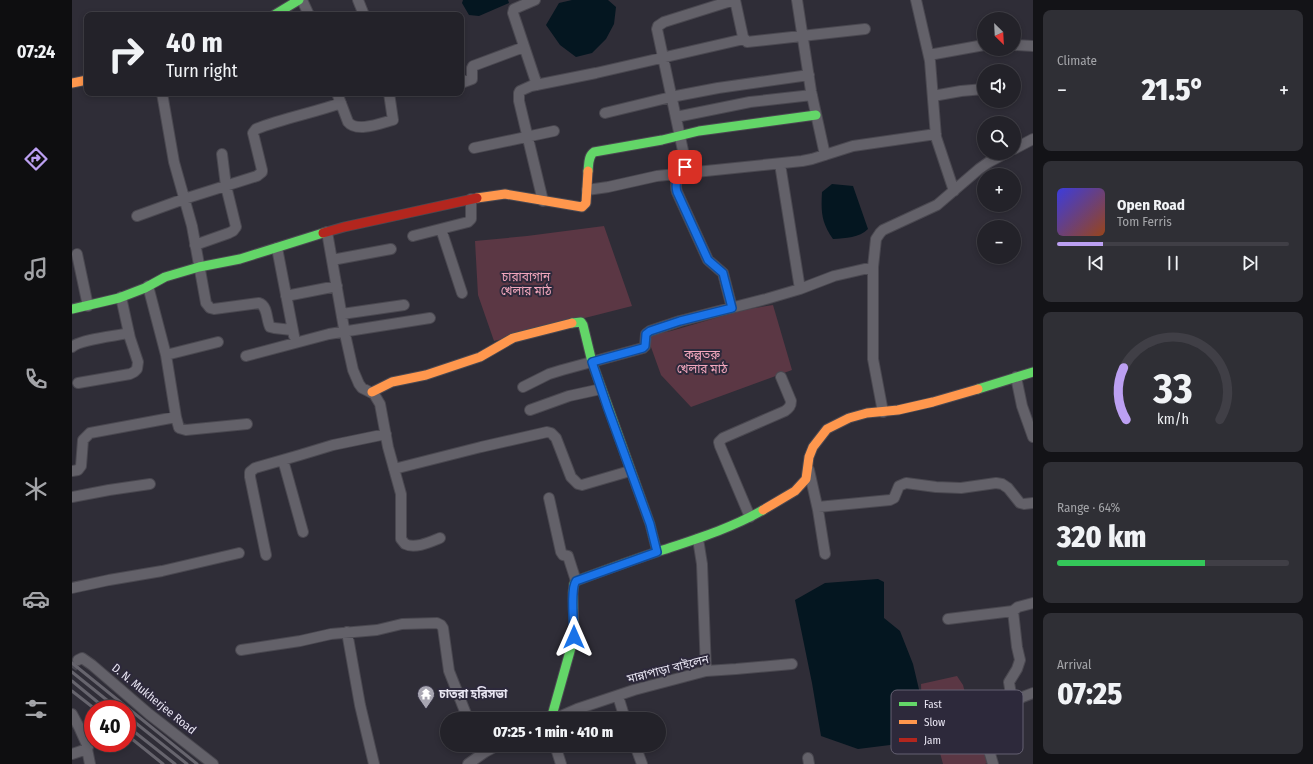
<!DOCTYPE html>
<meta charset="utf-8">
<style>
:root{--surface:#232229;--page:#2f2f35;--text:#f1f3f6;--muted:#a3a4a8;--line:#403f46;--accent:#bca0f2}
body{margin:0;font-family:"Fira Sans Condensed","Noto Sans Bengali",sans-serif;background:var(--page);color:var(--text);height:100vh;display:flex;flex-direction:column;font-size:15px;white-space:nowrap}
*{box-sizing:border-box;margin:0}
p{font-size:13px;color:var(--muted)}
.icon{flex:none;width:22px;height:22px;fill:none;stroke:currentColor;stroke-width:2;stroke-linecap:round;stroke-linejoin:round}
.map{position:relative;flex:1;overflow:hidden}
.sheet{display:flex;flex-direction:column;gap:10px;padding:10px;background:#131317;width:280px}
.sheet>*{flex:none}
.banner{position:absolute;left:12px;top:12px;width:380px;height:84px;border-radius:8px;box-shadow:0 2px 6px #0003,0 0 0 1px var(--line);background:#232229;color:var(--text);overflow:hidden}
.needle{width:26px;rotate:156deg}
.fabs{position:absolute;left:905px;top:12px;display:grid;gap:8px}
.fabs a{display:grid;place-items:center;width:44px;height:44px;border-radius:50%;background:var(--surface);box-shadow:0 2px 6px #0003,0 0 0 1px var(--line);font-size:20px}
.speed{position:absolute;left:12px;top:700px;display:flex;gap:8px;font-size:20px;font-weight:700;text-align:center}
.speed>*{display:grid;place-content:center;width:52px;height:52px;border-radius:50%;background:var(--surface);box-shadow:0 2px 6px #0003,0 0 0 1px var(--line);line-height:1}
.speed .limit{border:6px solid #d22;background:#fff;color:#111}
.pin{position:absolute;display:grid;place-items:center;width:34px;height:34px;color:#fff;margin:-17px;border-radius:8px;box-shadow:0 2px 6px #0006}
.me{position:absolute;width:44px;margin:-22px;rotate:0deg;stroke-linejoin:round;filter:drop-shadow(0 0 3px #0008)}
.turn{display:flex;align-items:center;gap:14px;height:84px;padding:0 16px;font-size:18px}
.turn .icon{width:52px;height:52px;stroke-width:2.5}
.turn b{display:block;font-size:28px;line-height:34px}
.big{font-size:30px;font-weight:800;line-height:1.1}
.sheet .card{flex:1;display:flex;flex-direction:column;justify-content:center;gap:6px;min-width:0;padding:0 14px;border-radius:8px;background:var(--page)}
.sheet .dial{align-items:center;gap:0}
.dial svg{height:104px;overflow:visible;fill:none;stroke:var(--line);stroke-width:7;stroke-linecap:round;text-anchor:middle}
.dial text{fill:var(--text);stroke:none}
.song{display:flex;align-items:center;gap:12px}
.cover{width:48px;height:48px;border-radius:6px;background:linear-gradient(135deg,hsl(240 70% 55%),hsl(20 70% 35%))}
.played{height:4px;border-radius:2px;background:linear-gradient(90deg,var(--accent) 20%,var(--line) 20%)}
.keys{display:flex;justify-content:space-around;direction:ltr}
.heat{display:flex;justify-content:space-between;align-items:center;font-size:22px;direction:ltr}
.charge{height:6px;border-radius:3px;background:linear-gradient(90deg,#34c759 64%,var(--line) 0)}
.trip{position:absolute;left:368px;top:712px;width:226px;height:40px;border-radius:20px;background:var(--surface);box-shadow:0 2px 6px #0003,0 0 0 1px var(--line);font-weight:800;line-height:40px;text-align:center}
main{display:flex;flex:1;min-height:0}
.tab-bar{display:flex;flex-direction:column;width:72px;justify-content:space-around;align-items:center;background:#0e0e10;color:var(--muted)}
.tab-bar .icon{width:28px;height:28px}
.tab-bar .selected{color:var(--accent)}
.tab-bar b{font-size:18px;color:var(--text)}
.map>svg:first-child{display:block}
.green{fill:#5b3744}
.water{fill:#041620}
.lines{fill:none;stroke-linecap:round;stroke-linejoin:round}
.street-tunnel{stroke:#4b4953;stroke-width:10;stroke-dasharray:10 5;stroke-linecap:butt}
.street-casing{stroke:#4a4850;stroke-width:12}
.fast-casing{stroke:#4a4850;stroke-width:11}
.slow-casing{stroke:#4a4850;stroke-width:11}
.jam-casing{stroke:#4a4850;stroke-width:11}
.street{stroke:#636169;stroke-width:10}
.fast{stroke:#63d668;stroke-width:9}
.slow{stroke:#ff974d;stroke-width:9}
.jam{stroke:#b3261e;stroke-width:9}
.rail{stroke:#66646d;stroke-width:3}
.route-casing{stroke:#114b97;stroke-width:10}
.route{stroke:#1a73e8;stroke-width:7}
.labels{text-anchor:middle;stroke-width:4;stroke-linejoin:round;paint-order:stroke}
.park-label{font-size:12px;fill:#f2a7bd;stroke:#2d293b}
.street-label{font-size:12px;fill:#e8e5f2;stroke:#2d293b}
.poi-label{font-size:12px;font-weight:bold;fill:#e8e5f2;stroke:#2d293b;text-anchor:start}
.key{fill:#2d293b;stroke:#656172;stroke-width:1}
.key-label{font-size:11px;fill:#e8e5f2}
</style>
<main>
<nav class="tab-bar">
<b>07:24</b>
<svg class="icon selected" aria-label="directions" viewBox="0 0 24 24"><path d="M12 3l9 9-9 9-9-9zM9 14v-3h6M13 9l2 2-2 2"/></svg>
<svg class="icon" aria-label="music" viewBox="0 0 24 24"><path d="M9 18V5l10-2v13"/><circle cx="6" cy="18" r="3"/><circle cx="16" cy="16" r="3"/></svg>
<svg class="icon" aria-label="phone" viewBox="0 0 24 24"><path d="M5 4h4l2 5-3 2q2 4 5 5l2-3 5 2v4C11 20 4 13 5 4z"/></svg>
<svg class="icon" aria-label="climate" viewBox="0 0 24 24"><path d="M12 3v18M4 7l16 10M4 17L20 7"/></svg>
<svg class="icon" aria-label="car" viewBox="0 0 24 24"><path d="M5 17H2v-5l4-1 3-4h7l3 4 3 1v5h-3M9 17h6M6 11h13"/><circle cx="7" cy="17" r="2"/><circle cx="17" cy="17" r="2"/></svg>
<svg class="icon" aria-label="filters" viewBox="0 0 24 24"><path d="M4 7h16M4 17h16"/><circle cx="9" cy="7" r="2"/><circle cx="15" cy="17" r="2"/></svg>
</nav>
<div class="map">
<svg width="961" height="764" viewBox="0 0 961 764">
<rect width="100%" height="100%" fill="#2f2d37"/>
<path class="green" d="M532,226L560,306L422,341L406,295L403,241L455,236Z
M701,305L720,370L619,407L589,375L575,336L599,331L671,310Z
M885,676L891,685L901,724L918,762L913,764H871L868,753L850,714L849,684Z"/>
<path class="water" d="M391,0H436L437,3L407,16L397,15L390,3Z
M500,0H536L544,7L542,24L534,39L520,53L504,57L488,45L474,25L487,3Z
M760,184L781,186L796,229C787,238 774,238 761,239C749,222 749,211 750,192Z
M806,579L812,582V618L828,631L841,664L857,732L818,745L786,749L749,736L740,683L723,600L753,583Z"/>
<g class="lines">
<path class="street-tunnel" d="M0,668L4,662"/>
<g class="street-casing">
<path id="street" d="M230,0L237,15
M286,0L292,15
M463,0L442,9L441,13L465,85
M663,0L671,37L675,42L793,29
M725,0L739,91L753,155
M844,0L858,61L864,137L882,191
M942,45L961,46
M857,55L912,45
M389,83L400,79V68L401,66L452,47
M90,93L102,162L120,226L134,303L138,308L142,309L187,303C196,306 194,319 198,327L202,328L220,330
M265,93L276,122C285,133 309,123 321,120L317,93
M861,96L889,91L912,89
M533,113L599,97L646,88L737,75
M604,117L678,102L740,95
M402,148L482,131
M942,149L961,139
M708,164L728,289
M515,190L536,187L585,176L730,161L740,159L781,146L864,134
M471,201L447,101V93L448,91L459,86L524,73L672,39
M65,216L112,199L185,176L190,172V170L181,133L184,129C212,118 241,113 269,103
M369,229L390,293
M255,232L273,334L281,370L287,384L290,388L302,394L308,404L316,447L329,494V539L333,544C343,549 358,542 368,538
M341,236L396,222L399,219V199
M123,245L157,233L161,231L164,227L154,186L150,154
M205,248L222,336
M5,254L16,306
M260,260L319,249
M76,286L94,355L104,417
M214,296L265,286
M660,308L651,273L636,260L605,192C600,176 615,174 613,160L585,29L586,26L592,22L662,0
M270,314L332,305
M0,347C9,339 44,336 57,333
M94,355L146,342
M174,356L257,334L358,318
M944,377L950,406L961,437
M6,383L58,374L62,372L65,369L66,362L58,338L49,297
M451,387L477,374L490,370L571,348L573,346L574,334L578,331L608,321L694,299L728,289L762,276L801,267
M458,410L497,396L529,389
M811,412L801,359V267L804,239L808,233L811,230L865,205L907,169L917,162L934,153
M211,460L231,532
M322,469L409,447L475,432L479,433L484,438L499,477L506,484L510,485L558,471
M737,470L746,510L753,554
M0,471L6,470L9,466L11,440L18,433L104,417L107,428L114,430L175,424
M0,497L37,490L78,484
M477,498L489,552L491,555L496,556L504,581
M746,507L818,500L822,498L827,486L834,483L864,487L889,488L924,483L930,484L936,488L948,503L952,504L961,503
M678,517L648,446L647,442L651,438L713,411C717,408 719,406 719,401L709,377
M626,539L630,564L634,671
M194,555L178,477V472L183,468L228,455L261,445L314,434
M0,588L37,580L90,571L167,553
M876,619L941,611
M275,632L288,705L302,764
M169,650L228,641L259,634L305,630L330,624L365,623L369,625L371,628L377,671L396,719
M6,660L10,658L20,665L77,714L141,764
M546,696L553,719
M940,701L961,693
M0,714L7,727L16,747L15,749L0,754
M482,719L505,709L562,690L634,671L664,669L720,664
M483,745L489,764
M563,745L570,764
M15,749L18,764
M736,758L737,764
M396,764L413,752L426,745
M921,764L908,720L910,717L936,705L940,701L937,682L945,669L948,660L945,647L941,611L946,607L961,603"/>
</g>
<g class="fast-casing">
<path id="fast" d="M202,15L227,0
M516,171C517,164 516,156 522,152L590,140L627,131L744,115
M0,309L47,298L73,288L93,277L127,267L168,259L251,233
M500,323L509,322L511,325L520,362L578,524L585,552
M906,389L961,372
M479,719L502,637L501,593L502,584L504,581C531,571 558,561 585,552C621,540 658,529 691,510"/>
</g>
<g class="slow-casing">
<path id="slow" d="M0,83L15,80
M405,198L433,194L510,207L514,203L516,171
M300,392L320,382L354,375L408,357L441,338L500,323
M691,510L723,491L734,479L737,457L741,447L755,429L777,418L795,413L826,410L861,402L906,389"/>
</g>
<g class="jam-casing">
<path id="jam" d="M251,233L272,227L405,198"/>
</g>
<use href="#street" class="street"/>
<use href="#fast" class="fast"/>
<use href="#slow" class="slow"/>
<use href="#jam" class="jam"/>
<path class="rail" d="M0,663L125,764
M0,672L46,709
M0,681L34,709
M0,691L23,709
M55,716L115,764
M55,726L103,764
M55,735L91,764"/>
</g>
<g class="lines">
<g class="route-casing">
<path id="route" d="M502,637C502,625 498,589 504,581L585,552L578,524L536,409L520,362L571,348L573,346L574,334L578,331L608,321L660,308L651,273L636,260L605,192C602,181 607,176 613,167"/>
</g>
<use href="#route" class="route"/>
</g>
<defs>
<g id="temple-pin" transform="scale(0.9)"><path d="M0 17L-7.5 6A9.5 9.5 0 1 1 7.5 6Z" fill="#a7a5b1" stroke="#2d293b"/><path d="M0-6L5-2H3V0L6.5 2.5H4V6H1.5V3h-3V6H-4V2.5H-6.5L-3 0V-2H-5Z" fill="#fff"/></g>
</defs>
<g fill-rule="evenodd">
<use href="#temple-pin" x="354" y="694"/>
</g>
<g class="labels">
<g class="park-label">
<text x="454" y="281">চারাবাগান<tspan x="454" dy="14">খেলার মাঠ</tspan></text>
<text x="630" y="359">কল্পতরু<tspan x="630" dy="14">খেলার মাঠ</tspan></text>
</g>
<g class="street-label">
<text transform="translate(596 669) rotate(-14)" y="4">মান্নাপাড়া বাইলেন</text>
<text transform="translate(82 699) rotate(39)" y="4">D. N. Mukherjee Road</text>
</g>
<g class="poi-label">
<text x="367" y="698">চাতরা হরিসভা</text>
</g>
</g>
<rect x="819" y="690" width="132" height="64" rx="6" class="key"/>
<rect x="827" y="702" width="18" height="4" fill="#63d668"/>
<rect x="827" y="720" width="18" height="4" fill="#ff974d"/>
<rect x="827" y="738" width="18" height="4" fill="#b3261e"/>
<g class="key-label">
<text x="852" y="708">Fast</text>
<text x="852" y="726">Slow</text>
<text x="852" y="744">Jam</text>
</g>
</svg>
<div class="fabs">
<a><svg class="needle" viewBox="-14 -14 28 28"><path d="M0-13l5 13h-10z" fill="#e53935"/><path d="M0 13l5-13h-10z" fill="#a3a4a8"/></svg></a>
<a><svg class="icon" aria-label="sound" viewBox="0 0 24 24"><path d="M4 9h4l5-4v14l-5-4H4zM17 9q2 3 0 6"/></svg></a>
<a><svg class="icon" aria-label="search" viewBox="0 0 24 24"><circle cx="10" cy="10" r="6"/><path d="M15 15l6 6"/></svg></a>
<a>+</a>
<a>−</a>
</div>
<div class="speed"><div class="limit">40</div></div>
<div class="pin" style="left:613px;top:167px;background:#d93025"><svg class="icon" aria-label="arrive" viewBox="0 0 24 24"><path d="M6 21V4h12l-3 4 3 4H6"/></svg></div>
<svg class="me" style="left:502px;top:637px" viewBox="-20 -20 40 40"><path d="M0-17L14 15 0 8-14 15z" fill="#1a73e8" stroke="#fff" stroke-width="4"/></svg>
<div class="trip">07:25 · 1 min · 410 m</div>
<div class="banner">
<div class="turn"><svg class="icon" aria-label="right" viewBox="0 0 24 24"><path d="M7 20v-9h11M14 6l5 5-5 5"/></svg><div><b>40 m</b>Turn right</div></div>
</div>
</div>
<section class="sheet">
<div class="card"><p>Climate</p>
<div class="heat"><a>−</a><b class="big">21.5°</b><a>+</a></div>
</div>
<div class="card">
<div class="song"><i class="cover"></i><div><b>Open Road</b><p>Tom Ferris</p></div></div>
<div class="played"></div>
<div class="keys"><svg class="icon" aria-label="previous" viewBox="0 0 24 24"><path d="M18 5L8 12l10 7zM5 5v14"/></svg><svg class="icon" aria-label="pause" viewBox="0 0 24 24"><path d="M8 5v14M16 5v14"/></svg><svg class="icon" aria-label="next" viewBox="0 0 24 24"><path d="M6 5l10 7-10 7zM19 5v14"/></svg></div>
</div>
<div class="card dial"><svg viewBox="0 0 100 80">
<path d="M14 69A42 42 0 1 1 86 69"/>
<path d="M14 69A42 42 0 0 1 12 29" stroke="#bca0f2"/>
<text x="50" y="56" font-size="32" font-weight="700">33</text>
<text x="50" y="72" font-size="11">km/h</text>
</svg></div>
<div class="card"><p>Range · 64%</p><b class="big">320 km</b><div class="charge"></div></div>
<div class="card"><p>Arrival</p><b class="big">07:25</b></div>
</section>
</main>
